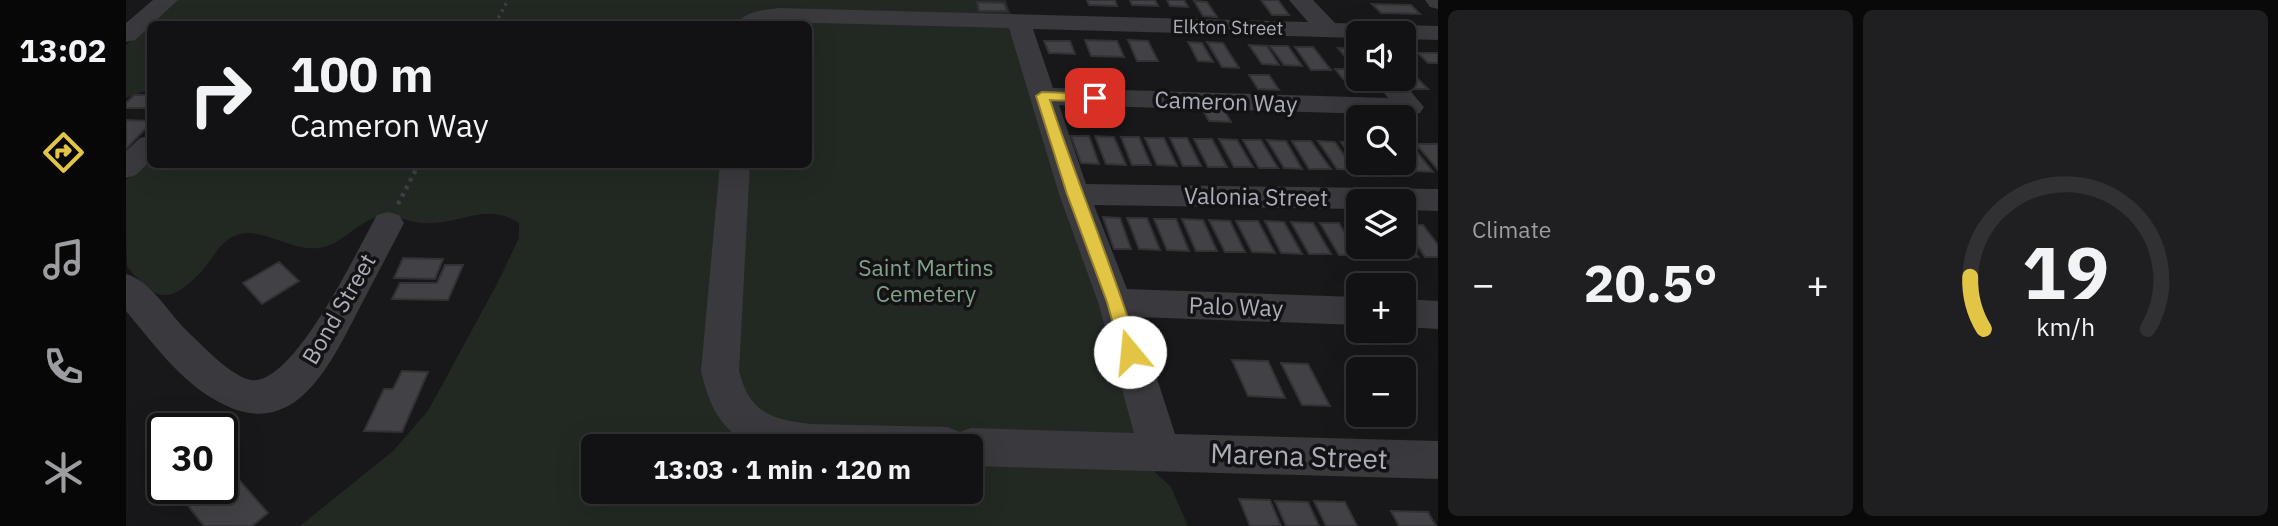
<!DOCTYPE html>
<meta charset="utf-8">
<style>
:root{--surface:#121113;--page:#1f1f21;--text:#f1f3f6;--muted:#9c9da0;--line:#313133;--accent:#e3c545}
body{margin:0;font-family:"IBM Plex Sans",sans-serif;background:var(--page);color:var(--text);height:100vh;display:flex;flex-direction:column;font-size:26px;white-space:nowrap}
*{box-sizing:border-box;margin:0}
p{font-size:23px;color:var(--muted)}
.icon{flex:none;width:38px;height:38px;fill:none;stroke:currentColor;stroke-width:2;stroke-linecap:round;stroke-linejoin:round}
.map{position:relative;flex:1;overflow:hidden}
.side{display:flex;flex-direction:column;gap:10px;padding:10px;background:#0a090a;width:840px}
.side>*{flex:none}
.hud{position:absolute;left:21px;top:21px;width:665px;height:147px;border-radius:10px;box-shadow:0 7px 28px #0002,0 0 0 2px var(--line);background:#121113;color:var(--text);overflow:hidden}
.buttons{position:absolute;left:1220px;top:21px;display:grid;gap:14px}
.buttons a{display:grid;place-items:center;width:70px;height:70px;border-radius:10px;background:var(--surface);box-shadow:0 7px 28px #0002,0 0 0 2px var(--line);font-size:35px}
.speed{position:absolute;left:21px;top:413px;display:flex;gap:14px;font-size:35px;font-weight:700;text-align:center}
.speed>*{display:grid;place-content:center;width:91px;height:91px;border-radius:50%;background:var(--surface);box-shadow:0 7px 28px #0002,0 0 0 2px var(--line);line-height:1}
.speed .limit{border:4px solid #111;border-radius:10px;background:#fff;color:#111}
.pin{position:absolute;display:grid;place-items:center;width:60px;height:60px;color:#fff;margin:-30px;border-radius:14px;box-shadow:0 4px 10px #0006}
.me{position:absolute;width:77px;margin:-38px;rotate:343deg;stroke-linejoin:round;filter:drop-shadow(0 0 5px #0008)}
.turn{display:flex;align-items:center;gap:24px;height:147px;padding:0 28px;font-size:32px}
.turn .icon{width:91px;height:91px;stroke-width:2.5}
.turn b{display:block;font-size:49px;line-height:60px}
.big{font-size:52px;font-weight:700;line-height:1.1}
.side .tile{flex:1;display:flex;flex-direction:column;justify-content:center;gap:10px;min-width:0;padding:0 24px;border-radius:10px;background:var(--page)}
.side .dial{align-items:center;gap:0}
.dial svg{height:182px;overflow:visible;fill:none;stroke:var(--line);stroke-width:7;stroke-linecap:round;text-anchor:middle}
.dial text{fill:var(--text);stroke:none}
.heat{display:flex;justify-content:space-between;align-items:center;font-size:38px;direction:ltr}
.side .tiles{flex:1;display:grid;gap:10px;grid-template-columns:repeat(2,1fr)}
.trip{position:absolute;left:455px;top:434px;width:402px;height:70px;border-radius:10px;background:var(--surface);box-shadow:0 7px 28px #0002,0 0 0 2px var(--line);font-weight:700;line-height:70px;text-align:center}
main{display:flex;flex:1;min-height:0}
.dock{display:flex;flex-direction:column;width:126px;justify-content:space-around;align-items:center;background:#070708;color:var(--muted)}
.dock .icon{width:49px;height:49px}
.dock .selected{color:var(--accent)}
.dock b{font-size:32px;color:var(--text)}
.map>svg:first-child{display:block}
.green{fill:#222923;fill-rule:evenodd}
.building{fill:#424246;stroke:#323135;stroke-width:2}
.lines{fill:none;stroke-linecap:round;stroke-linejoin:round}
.path-far1{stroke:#3f3f45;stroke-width:3.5;stroke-dasharray:2.5 4.5;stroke-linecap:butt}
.path{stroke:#3f3f45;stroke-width:4.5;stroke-dasharray:3.5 5;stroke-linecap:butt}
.minor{fill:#39393e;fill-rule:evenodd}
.route{fill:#e3c545;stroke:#94802d;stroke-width:2}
.labels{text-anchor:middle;stroke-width:7;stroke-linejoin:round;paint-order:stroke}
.far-street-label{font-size:19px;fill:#abadb8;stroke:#131214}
.street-label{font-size:23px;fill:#abadb8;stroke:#131214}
.park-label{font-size:23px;fill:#83a189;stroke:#131214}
.near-street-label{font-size:28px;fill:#abadb8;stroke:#131214}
</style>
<main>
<nav class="dock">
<b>13:02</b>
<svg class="icon selected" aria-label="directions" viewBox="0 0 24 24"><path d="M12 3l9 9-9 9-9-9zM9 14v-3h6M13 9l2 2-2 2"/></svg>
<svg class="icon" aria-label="music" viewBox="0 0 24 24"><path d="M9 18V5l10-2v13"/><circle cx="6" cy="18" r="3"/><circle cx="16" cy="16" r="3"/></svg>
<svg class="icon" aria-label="phone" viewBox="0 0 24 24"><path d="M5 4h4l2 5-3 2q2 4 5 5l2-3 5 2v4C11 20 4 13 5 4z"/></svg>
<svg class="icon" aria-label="climate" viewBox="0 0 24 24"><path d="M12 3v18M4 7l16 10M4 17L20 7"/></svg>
</nav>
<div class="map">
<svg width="1312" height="526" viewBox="0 0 1312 526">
<rect width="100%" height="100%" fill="#181719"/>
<path class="green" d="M51,0H880L962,245L1029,472L1045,487L1062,526H174L267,451L302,411L372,282L393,238V223C359,201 334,226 296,223C283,222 267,214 254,216C232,221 216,245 193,248C165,252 137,226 111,235C92,241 85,264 71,276C51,296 35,304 14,281C10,277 3,270 1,265C0,254 0,196 0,180L24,162V164H682V24H25ZM467,446H845V492H467Z
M24,25V89L0,98V45Z"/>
<path class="building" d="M961,0H989L991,6L963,5Z
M1004,0H1029L1032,6L1006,5Z
M1041,0H1058L1062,7L1044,6Z
M1135,0H1152L1163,15H1146Z
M1068,1L1081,2L1091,17L1077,16Z
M851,2L878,3L881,11H853Z
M1246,4L1285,5L1294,14L1255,13Z
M959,40L991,41L998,57L965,56Z
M1002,40L1022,41L1032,61H1011Z
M918,41H944L949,54L923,53Z
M1062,42L1076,43L1087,62L1072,61Z
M1081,42L1097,43L1113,68L1096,67Z
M1123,45L1141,46L1153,65L1136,64Z
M1144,46H1162L1176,66L1158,65Z
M1169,47H1187L1205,70H1185Z
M1212,48L1231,49L1232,69H1229Z
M1292,53H1312V63H1302Z
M1209,69H1226L1234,79H1217Z
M1123,75H1143L1153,90L1132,89Z
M1271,79H1292L1302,89H1280Z
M8,95H24V108H0V103Z
M938,102L955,103L960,116H944Z
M1075,107L1097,108L1105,122L1083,121Z
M0,120L24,121V124L0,149Z
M945,136H963L973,164L955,163Z
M969,136L988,137L1000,165L980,164Z
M995,137H1013L1025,165H1006Z
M1019,138H1038L1051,166L1031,165Z
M1044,138H1061L1075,166H1057Z
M1068,139H1086L1101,167H1082Z
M1093,139L1111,140L1127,167H1108Z
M1117,140H1135L1152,168H1133Z
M1141,140L1160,141L1176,169L1158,168Z
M1166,141H1185L1205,169H1183Z
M1192,141L1209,142L1228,170L1211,169Z
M1215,142H1232V163H1250L1256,170H1234Z
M1278,143H1284L1307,172L1288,171L1278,158Z
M1290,144H1312V170Z
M977,217L994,218L1005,249H988Z
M1001,218H1021L1034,250L1013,249Z
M1028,219H1050L1063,251L1041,250Z
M1056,219L1077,220L1091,251H1070Z
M1083,220L1104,221L1119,252H1099Z
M1110,221H1132L1149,253L1126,252Z
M1139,221L1158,222L1176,254L1155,253Z
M1165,222L1187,223L1205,254H1183Z
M1194,223H1213L1232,255H1213Z
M1219,223L1232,224V243Z
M1278,225H1297L1312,245V257H1299Z
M1278,238L1292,257L1270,256L1264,247H1278Z
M1234,247H1256L1263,256L1240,255Z
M277,258L317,259L309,279L268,278Z
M153,262L173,281L136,304L117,283Z
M319,265H337L322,300L266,299L274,283H311Z
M1106,360L1142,361L1159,398L1122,396Z
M1155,363L1182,364L1204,406L1176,405Z
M276,371L302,372L276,432L238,431L258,389H267Z
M108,474L142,513L126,526H78L63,507L89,488H96V483Z
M1113,499L1144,500L1155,526H1124Z
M1149,501L1182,502L1193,526H1160Z
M1188,501L1219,502L1231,526H1200Z
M1265,511L1302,512L1310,526H1273Z"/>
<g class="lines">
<path class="path-far1" d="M369,24L382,0"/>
<path class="path" d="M272,204L293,164"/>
<path class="minor" d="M27,0H52L9,40L0,42V23Z
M1163,0H1187L1209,23L1312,26V40L1278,39V33H1232V38L907,29L927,88L1262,98L1247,79H1274L1298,107L1294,113L1284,115L933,105L960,184L1312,189V211L1278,210V201H1232V209L968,205L1001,289L1232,297V325L1011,317L1049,434L1312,441V479L845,466V446H627C594,430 583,405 575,371L594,164H624L613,371C624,413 644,419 685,424L821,427L834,432L845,428L1008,433L972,302L933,194L883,28L653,22L611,24C619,11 639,10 653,8L1182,22Z
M1299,0H1312V9L1304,7Z
M24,136V161L10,175L0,178V151L14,138Z
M262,212L273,215L278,223C263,252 248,280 233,309C204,365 168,445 91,401C54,381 26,342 0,311V274C24,281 41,310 58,328C73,342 105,377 125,380C168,386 231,250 251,215Z
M1278,299L1312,301V329L1278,327Z"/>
</g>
<path class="route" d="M916,92L969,94L975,98L969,102L924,100C952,185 987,267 1013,352L1010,357L1004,359L998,357L995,352L981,302L941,194L910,96Z"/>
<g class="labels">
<g class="far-street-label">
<text transform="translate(1102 27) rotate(1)" y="7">Elkton Street</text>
</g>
<g class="street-label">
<text transform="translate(1100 102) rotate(2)" y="8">Cameron Way</text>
<text transform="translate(1130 197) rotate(1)" y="8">Valonia Street</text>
<text transform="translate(1110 307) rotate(2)" y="8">Palo Way</text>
<text transform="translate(213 309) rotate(-60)" y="8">Bond Street</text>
</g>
<g class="park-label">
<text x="800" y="276">Saint Martins<tspan x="800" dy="26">Cemetery</tspan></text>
</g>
<g class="near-street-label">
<text transform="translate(1173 456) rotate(2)" y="10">Marena Street</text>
</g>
</g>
</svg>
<div class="buttons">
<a><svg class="icon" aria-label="sound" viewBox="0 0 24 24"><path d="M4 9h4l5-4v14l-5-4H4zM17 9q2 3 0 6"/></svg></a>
<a><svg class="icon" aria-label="search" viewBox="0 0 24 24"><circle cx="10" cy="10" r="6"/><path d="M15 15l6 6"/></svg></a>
<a><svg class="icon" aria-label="layers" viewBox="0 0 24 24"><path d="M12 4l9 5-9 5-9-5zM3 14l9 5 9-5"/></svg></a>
<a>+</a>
<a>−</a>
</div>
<div class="speed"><div class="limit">30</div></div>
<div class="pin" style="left:969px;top:98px;background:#d93025"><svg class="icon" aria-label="arrive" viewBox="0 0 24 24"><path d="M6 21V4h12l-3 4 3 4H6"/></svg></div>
<svg class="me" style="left:1004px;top:352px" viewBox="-20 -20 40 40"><circle r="19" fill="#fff"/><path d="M0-13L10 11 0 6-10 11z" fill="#e3c545"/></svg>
<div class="trip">13:03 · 1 min · 120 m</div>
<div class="hud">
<div class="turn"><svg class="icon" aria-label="right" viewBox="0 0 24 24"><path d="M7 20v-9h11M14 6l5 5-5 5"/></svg><div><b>100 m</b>Cameron Way</div></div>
</div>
</div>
<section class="side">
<div class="tiles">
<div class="tile"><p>Climate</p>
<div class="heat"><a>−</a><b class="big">20.5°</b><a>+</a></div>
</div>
<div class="tile dial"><svg viewBox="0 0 100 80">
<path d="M14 69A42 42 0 1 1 86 69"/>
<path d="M14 69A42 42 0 0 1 8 46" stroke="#e3c545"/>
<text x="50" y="56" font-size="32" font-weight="700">19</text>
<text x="50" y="72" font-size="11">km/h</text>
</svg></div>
</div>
</section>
</main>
